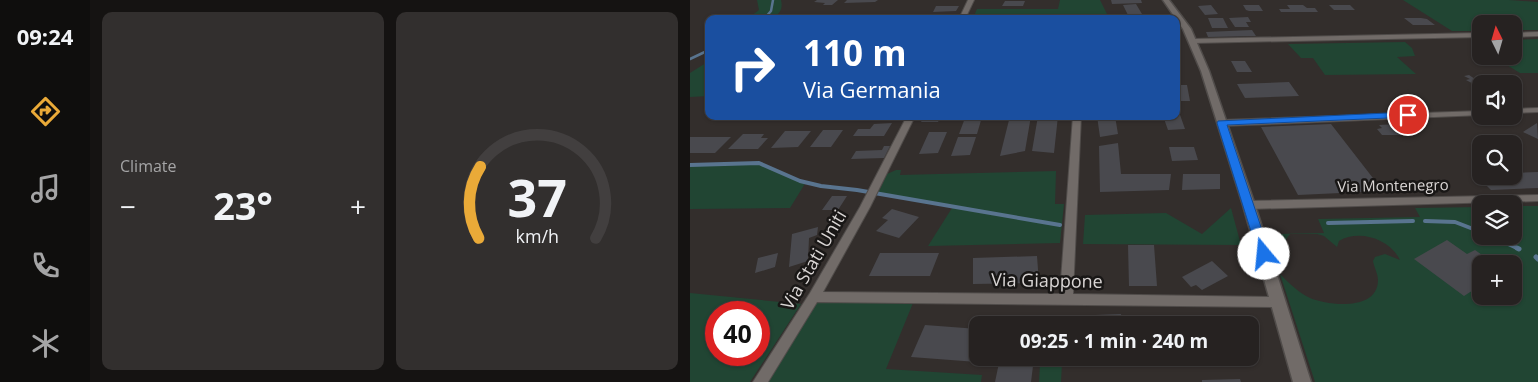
<!DOCTYPE html>
<meta charset="utf-8">
<style>
:root{--surface:#262221;--page:#322f2e;--text:#f1f3f6;--muted:#a4a4a5;--line:#423f3f;--accent:#eaaa38}
body{margin:0;font-family:"Open Sans",sans-serif;background:var(--page);color:var(--text);height:100vh;display:flex;flex-direction:column;font-size:19px;white-space:nowrap}
*{box-sizing:border-box;margin:0}
p{font-size:16px;color:var(--muted)}
.icon{flex:none;width:28px;height:28px;fill:none;stroke:currentColor;stroke-width:2;stroke-linecap:round;stroke-linejoin:round}
.map{position:relative;flex:1;overflow:hidden}
.panel{display:flex;flex-direction:column;gap:12px;padding:12px;background:#151312;width:600px}
.panel>*{flex:none}
.top-card{position:absolute;left:15px;top:15px;width:475px;height:105px;border-radius:10px;box-shadow:0 1px 4px #0004,0 0 0 1px var(--line);background:#1a4fa0;color:#fff;overflow:hidden}
.needle{width:32px;rotate:355deg}
.controls{position:absolute;left:782px;top:15px;display:grid;gap:10px}
.controls a{display:grid;place-items:center;width:50px;height:50px;border-radius:10px;background:var(--surface);box-shadow:0 1px 4px #0004,0 0 0 1px var(--line);font-size:25px}
.speed{position:absolute;left:15px;top:301px;display:flex;gap:10px;font-size:25px;font-weight:700;text-align:center}
.speed>*{display:grid;place-content:center;width:65px;height:65px;border-radius:50%;background:var(--surface);box-shadow:0 1px 4px #0004,0 0 0 1px var(--line);line-height:1}
.speed .limit{border:8px solid #d22;background:#fff;color:#111}
.pin{position:absolute;display:grid;place-items:center;width:42px;height:42px;color:#fff;margin:-21px;border:2px solid #fff;border-radius:50%;box-shadow:0 1px 5px #0007}
.me{position:absolute;width:55px;margin:-28px;rotate:343deg;stroke-linejoin:round;filter:drop-shadow(0 0 4px #0008)}
.turn{display:flex;align-items:center;gap:18px;height:105px;padding:0 15px;font-size:22px}
.turn .icon{width:65px;height:65px;stroke-width:2.5}
.turn b{display:block;font-size:35px;line-height:42px}
.big{font-size:38px;font-weight:700;line-height:1.1}
.panel .widget{flex:1;display:flex;flex-direction:column;justify-content:center;gap:8px;min-width:0;padding:0 18px;border-radius:10px;background:var(--page)}
.panel .dial{align-items:center;gap:0}
.dial svg{height:130px;overflow:visible;fill:none;stroke:var(--line);stroke-width:7;stroke-linecap:round;text-anchor:middle}
.dial text{fill:var(--text);stroke:none}
.heat{display:flex;justify-content:space-between;align-items:center;font-size:28px;direction:ltr}
.panel .tiles{flex:1;display:grid;gap:12px;grid-template-columns:repeat(2,1fr)}
.trip{position:absolute;left:279px;top:316px;width:290px;height:50px;border-radius:10px;background:var(--surface);box-shadow:0 1px 4px #0004,0 0 0 1px var(--line);font-weight:700;line-height:50px;text-align:center}
main{display:flex;flex:1;min-height:0}
.dock{display:flex;flex-direction:column;width:90px;justify-content:space-around;align-items:center;background:#0f0e0d;color:var(--muted)}
.dock .icon{width:35px;height:35px}
.dock .current{color:var(--accent)}
.dock b{font-size:22px;color:var(--text)}
.map>svg:first-child{display:block}
.green{fill:#214533;fill-rule:evenodd}
.lines{fill:none;stroke-linecap:round;stroke-linejoin:round}
.stream-far2{stroke:#59748f;stroke-width:2.5}
.stream-far1{stroke:#59748f;stroke-width:4}
.stream{stroke:#59748f;stroke-width:5}
.building{fill:#49494e}
.street-casing{stroke:#504c4a;stroke-width:2}
.secondary-casing{stroke:#504c4a;stroke-width:3}
.street{fill:#716b68;fill-rule:evenodd}
.secondary{fill:#716b68;fill-rule:evenodd}
.route{fill:#1a73e8;stroke:#114b97}
.labels{text-anchor:middle;stroke-width:5;stroke-linejoin:round;paint-order:stroke}
.street-label{font-size:15px;fill:#d9d5d4;stroke:#191716}
.near-street-label{font-size:18px;fill:#d9d5d4;stroke:#191716}
</style>
<main>
<nav class="dock">
<b>09:24</b>
<svg class="icon current" aria-label="directions" viewBox="0 0 24 24"><path d="M12 3l9 9-9 9-9-9zM9 14v-3h6M13 9l2 2-2 2"/></svg>
<svg class="icon" aria-label="music" viewBox="0 0 24 24"><path d="M9 18V5l10-2v13"/><circle cx="6" cy="18" r="3"/><circle cx="16" cy="16" r="3"/></svg>
<svg class="icon" aria-label="phone" viewBox="0 0 24 24"><path d="M5 4h4l2 5-3 2q2 4 5 5l2-3 5 2v4C11 20 4 13 5 4z"/></svg>
<svg class="icon" aria-label="climate" viewBox="0 0 24 24"><path d="M12 3v18M4 7l16 10M4 17L20 7"/></svg>
</nav>
<section class="panel">
<div class="tiles">
<div class="widget"><p>Climate</p>
<div class="heat"><a>−</a><b class="big">23°</b><a>+</a></div>
</div>
<div class="widget dial"><svg viewBox="0 0 100 80">
<path d="M14 69A42 42 0 1 1 86 69"/>
<path d="M14 69A42 42 0 0 1 15 25" stroke="#eaaa38"/>
<text x="50" y="56" font-size="32" font-weight="700">37</text>
<text x="50" y="72" font-size="11">km/h</text>
</svg></div>
</div>
</section>
<div class="map">
<svg width="848" height="382" viewBox="0 0 848 382">
<rect width="100%" height="100%" fill="#332e2c"/>
<path class="green" d="M67,0H91C96,21 71,19 57,19L69,10Z
M370,0H410L418,16L394,19H277L283,18L287,9H368Z
M713,0H819L848,2V30H824V24H791V31H762Z
M848,39V73H830L802,56H824V40Z
M715,42L722,48L725,56L707,57L726,74L635,75L623,58H611L598,44Z
M19,61V96L0,97V73Z
M58,163H70L116,182L100,208L0,209V165Z
M206,170H211L210,175L366,171L365,204H374L370,243L238,246L262,208L188,193L197,174Z
M824,206H848V382H625L590,274C600,284 608,292 620,298C639,306 688,311 688,280C688,274 684,267 683,261L685,257L695,254L710,260C700,239 669,229 649,241L647,247L634,236L627,234H600L593,244L598,257L594,258L586,234L634,233L628,219L730,217L725,208L791,207V236H824ZM791,264H824V296H791Z
M541,208L551,245L393,244L395,215L476,213L512,234Z
M0,293L111,304L60,382H0ZM69,312V355H26V312Z
M129,300L223,303L196,369L292,375L291,382H76L124,304Z
M372,363L371,382H349L350,364Z"/>
<g class="lines">
<path class="stream-far2" d="M74,19L81,11L83,0
M0,59L19,50"/>
<path class="stream-far1" d="M0,165L69,163L110,181L131,186L167,190L370,225
M735,221L765,222L791,232
M638,223L723,221
M801,236L829,249"/>
<path class="stream" d="M827,248L829,249
M846,257L848,259"/>
</g>
<path class="building" d="M127,0H148L142,5H133L135,3L124,2Z
M157,0H188L185,2L154,3Z
M421,0H451L452,3L422,4Z
M315,1H335L333,6H312Z
M446,4L452,14L438,15L433,5Z
M521,5L528,14L515,15L508,6Z
M553,5H569L573,11H559L556,10Z
M597,5H613L617,8H625L628,12H591L589,9H600Z
M639,5H660L665,10H644Z
M246,6H269L266,11L243,12Z
M558,17L561,22H556L559,27H545L539,18Z
M518,18H533L538,28H522Z
M714,18H731L737,19L745,25H723Z
M562,30L566,36L518,37L516,32Z
M541,61H555L562,72H547Z
M779,75L791,83V88L776,80L780,79L774,76Z
M599,82L609,96L555,98L547,84Z
M486,85H497L500,101H486Z
M486,112H489L495,129L478,130L473,116H486Z
M234,116H251L248,122H231Z
M320,116H341L335,151L310,156Z
M348,116H368L364,153L342,151Z
M407,116H425L428,134L410,137Z
M292,117L287,134H269L275,118Z
M202,123L194,136H163L168,129H180L184,124Z
M847,123L848,139L833,132Z
M641,124L693,191L608,195L571,127Z
M707,124L715,135H692L687,129L692,128L689,125Z
M133,130H153L141,147H120Z
M95,131H121L108,147L81,148Z
M239,132H257L248,153L229,154Z
M53,134H74L71,138H78L68,149H38Z
M0,137H41L25,153H0Z
M268,137H286L280,155L261,156Z
M428,143L431,174H481L479,190L410,192L409,146Z
M194,146H200L194,158L161,159L166,151L192,150Z
M479,147H504L508,160L482,161Z
M848,172V188L801,190L786,175L824,176V173Z
M493,174H530V189L492,190Z
M142,196H157L148,210H132Z
M202,209L229,217L209,238L186,231L198,220L192,218Z
M128,227L127,235L119,238L118,261L99,267L102,234Z
M757,240L777,254L785,250L805,264H791V285L774,296L724,259Z
M438,245H464L467,286H439Z
M88,253L85,267L65,273L68,258Z
M190,253H249L240,276H179Z
M347,256L349,283L283,284V258Z
M522,261L538,276L512,290L506,285L501,287L492,277Z
M431,314L432,325H404L405,315Z
M235,325L288,329L287,362L221,357Z
M310,358H344L341,382H305Z
M550,379L551,382H512V380Z"/>
<g class="lines">
<g class="street-casing">
<path id="street" d="M278,0H284L275,19H269Z
M848,32V36L824,37V33Z
M791,33V37L503,43L500,41L503,39Z
M848,108V112L824,113V109Z
M791,111V115L532,126L528,123L532,120Z
M217,116H225L180,207L133,292L370,294L383,116H391L383,294L589,297L593,298L595,302L593,306L589,307L127,302L78,382H63L120,293L170,207Z
M848,195V201L559,209L554,205L559,201Z"/>
</g>
<g class="secondary-casing">
<path id="secondary" d="M473,0H479L501,29L519,71L565,205L621,382H603L553,205L511,71L493,29Z"/>
</g>
<use href="#street" class="street"/>
<use href="#secondary" class="secondary"/>
</g>
<path class="route" d="M718,112L723,115L721,117L537,125L580,254L578,257H569L527,123L528,121Z"/>
<g class="labels">
<g class="street-label">
<text transform="translate(703 186) rotate(-1)" y="5">Via Montenegro</text>
</g>
<g class="near-street-label">
<text transform="translate(124 260) rotate(-60)" y="6">Via Stati Uniti</text>
<text transform="translate(357 281) rotate(1)" y="6">Via Giappone</text>
</g>
</g>
</svg>
<div class="controls">
<a><svg class="needle" viewBox="-14 -14 28 28"><path d="M0-13l5 13h-10z" fill="#e53935"/><path d="M0 13l5-13h-10z" fill="#a4a4a5"/></svg></a>
<a><svg class="icon" aria-label="sound" viewBox="0 0 24 24"><path d="M4 9h4l5-4v14l-5-4H4zM17 9q2 3 0 6"/></svg></a>
<a><svg class="icon" aria-label="search" viewBox="0 0 24 24"><circle cx="10" cy="10" r="6"/><path d="M15 15l6 6"/></svg></a>
<a><svg class="icon" aria-label="layers" viewBox="0 0 24 24"><path d="M12 4l9 5-9 5-9-5zM3 14l9 5 9-5"/></svg></a>
<a>+</a>
</div>
<div class="speed"><div class="limit">40</div></div>
<div class="pin" style="left:718px;top:115px;background:#d93025"><svg class="icon" aria-label="arrive" viewBox="0 0 24 24"><path d="M6 21V4h12l-3 4 3 4H6"/></svg></div>
<svg class="me" style="left:574px;top:254px" viewBox="-20 -20 40 40"><circle r="19" fill="#fff"/><path d="M0-13L10 11 0 6-10 11z" fill="#1a73e8"/></svg>
<div class="trip">09:25 · 1 min · 240 m</div>
<div class="top-card">
<div class="turn"><svg class="icon" aria-label="right" viewBox="0 0 24 24"><path d="M7 20v-9h11M14 6l5 5-5 5"/></svg><div><b>110 m</b>Via Germania</div></div>
</div>
</div>
</main>
